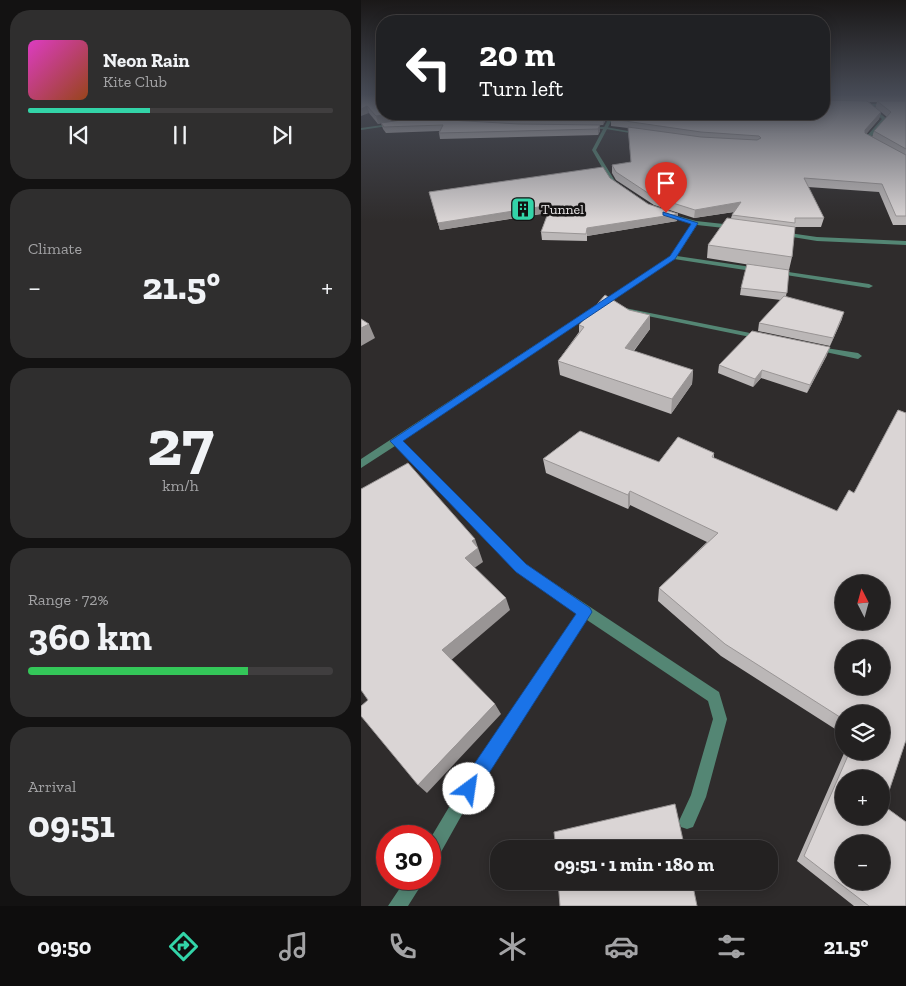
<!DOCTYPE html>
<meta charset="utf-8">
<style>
:root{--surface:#232121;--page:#2f2e2e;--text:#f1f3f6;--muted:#a3a3a5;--line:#403e3f;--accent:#33d4a8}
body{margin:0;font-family:"Zilla Slab",serif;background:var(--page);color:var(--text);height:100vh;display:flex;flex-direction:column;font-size:19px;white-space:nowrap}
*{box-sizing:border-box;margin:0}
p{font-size:16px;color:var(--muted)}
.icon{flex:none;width:28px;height:28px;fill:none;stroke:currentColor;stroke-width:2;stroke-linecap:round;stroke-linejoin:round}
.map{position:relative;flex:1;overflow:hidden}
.side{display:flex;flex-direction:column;gap:10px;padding:10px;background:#131212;width:361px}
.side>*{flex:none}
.guide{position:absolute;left:15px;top:15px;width:454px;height:105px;border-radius:20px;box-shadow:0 2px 12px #0003,0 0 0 1px var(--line);background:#202124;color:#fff;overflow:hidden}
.needle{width:32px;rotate:354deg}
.tools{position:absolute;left:474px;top:575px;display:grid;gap:10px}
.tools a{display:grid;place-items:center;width:55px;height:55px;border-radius:50%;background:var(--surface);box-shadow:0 2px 12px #0003,0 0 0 1px var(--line);font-size:25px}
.speed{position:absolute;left:15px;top:825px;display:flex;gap:10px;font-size:25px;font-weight:700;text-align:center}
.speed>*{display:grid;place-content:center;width:65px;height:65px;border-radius:50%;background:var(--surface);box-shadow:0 2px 12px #0003,0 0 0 1px var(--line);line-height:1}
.speed .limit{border:8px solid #d22;background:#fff;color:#111}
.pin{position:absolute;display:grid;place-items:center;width:42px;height:42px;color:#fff;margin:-51px -21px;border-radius:50% 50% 50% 0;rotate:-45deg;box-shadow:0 0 5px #0007}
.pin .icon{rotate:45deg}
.me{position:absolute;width:55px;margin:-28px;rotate:31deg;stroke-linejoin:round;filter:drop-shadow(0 0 4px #0008)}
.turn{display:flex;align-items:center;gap:18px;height:105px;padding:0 20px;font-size:22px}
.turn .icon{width:65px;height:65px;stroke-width:2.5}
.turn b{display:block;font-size:35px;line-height:42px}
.big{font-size:38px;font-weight:700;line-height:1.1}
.side .widget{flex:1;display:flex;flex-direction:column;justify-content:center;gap:8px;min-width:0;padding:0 18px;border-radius:20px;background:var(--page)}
.side .dial{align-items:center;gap:0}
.dial b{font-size:65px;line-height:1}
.song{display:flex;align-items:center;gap:15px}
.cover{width:60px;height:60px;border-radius:8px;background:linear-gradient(135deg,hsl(310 70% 55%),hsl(20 70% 35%))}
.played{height:5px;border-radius:2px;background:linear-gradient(90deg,var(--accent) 40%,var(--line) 40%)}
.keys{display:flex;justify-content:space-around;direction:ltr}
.heat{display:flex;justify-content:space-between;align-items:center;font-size:28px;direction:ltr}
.charge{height:8px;border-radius:4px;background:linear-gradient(90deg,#34c759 72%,var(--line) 0)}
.trip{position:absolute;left:129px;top:840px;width:288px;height:50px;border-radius:20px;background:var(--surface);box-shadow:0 2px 12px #0003,0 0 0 1px var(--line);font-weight:700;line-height:50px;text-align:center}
.tab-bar{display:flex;height:80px;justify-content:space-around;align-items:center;background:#0e0d0d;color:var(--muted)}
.tab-bar .icon{width:35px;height:35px}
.tab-bar .current{color:var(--accent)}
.tab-bar b{font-size:22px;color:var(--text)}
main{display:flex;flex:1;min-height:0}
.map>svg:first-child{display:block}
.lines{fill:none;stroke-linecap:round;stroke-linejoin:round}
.lane{fill:#548674;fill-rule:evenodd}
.street{fill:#548674;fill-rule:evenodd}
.wall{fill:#bbb7b7;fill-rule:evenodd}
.shaded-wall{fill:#999595}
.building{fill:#dad5d5;stroke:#999595;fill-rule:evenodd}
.route{fill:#1a73e8;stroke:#114b97}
.labels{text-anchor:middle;stroke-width:5;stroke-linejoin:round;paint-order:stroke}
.far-poi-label{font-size:14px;fill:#e7e4e5;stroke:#161414;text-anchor:start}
</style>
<main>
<section class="side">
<div class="widget">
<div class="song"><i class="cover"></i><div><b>Neon Rain</b><p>Kite Club</p></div></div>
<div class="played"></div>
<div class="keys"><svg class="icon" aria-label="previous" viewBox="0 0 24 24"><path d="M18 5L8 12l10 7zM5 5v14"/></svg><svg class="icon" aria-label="pause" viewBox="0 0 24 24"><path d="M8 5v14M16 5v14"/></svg><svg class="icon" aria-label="next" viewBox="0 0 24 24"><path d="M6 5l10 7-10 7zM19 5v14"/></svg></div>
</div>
<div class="widget"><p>Climate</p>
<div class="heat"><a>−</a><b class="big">21.5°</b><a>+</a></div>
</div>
<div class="widget dial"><b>27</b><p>km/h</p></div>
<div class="widget"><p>Range · 72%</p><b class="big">360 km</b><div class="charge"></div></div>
<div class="widget"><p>Arrival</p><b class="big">09:51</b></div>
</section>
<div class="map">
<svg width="545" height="906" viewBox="0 0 545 906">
<rect width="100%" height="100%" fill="#2f2c2c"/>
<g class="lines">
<path class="lane" d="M509,107H511L526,119L508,139L514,142L512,144L503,139L521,119L509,109Z
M224,127H245L283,134L281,135L245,129H226Z"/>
<path class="street" d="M497,104H545V106H498Z
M70,114H76L50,123L46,122Z
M250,114H254L235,150L254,181L262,187L259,189L250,183L231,150Z
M36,123L34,125L0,130V128Z
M302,212L335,221L372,225L375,227L372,229L336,225L316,256L397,268L400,270L397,272L313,259L41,441L164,564L358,692L366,719L345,797L332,827L326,829L320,827L318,821L330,795L352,719L347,701L226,620L122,777L75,861L69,863V839L112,767L216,613L156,572L34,446L0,468V459L310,256L330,224L302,214Z
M421,232L456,237L545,241V245L456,241L419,235L418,234Z
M414,270L508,284L512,286L508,288L412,273L411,272Z
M264,308L399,335L403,337L399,339L267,312L263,310Z
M452,346L497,353L501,356L497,359L455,350L451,348Z
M45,879H64L47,906H27Z"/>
</g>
<path class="wall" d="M0,94L21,114H248L242,125H239V131L237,135L79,139L78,133V131L25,133L22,129L20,123L17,124L8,113ZM67,114L68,119L22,123Z
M462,94H545V225H532L518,192L447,187L463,218L460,227H434L431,257L428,270L425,297L481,319L469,346L397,331L398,323L420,300L379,295L380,288L396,266L346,258L347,245L370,218L371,215L373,212L333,218L293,205L255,180L251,173V165L270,162L267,128L250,126V119ZM508,102H516L514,108ZM520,112L526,117L513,131L511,137L505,134L518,119Z
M249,178L287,204L317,214L316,221L226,236V241L181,240L180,232L187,213L79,230L68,192Z
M268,310L289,315V329L273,351L332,370L331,384L310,414L199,375L197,361L218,332V325Z
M466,355L446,393L400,378L392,387L357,373L358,365Z
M537,410L545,413V740L523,806L545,822V906H493L436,861L484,751H520V714H482V734L360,656L297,601L298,588L346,542L269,505L267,509L185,473L182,459L219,431L298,462L317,437L353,453V458L476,511L488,490L493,493ZM482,584H520V621H482ZM482,649H520V686H482ZM482,779H520V816H482ZM482,844H520V881H482Z"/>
<path class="shaded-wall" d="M6,106L8,113L0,116V109Z
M520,112L518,119L502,138L504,130Z
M29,114H67L17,124L15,116Z
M244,114H248L242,125V118Z
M239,125V131L237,135V129Z
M380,202L379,211L333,218L334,210Z
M190,205L191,212L79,230L77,223Z
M317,214L316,221L226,236V241V228Z
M483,312L481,319L469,346L472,338Z
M289,315V329L264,362V348Z
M8,324L14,338L0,346V328Z
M469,347L466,355L446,393L449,385Z
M332,370L331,384L310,414L311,399Z
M401,370L400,378L392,387L394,379Z
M269,491V505L267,509V495Z
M114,539L122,562L109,571L104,558L111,541Z
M145,598L149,610L88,662L81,650Z
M134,704L140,714L66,793L57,785Z"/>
<path class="building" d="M0,94H21V114H29L15,116L6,106L0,109Z
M462,94H545V96L462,95Z
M462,96L463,100L506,101L520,112L504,130V133L545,155V216H535L521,184L443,178L463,218H434V223L371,215L380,202L334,210L293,197L255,172L251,165L270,162L267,127L340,137L396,140L400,138L398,136L340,132L250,119L252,114H462Z
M516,101H545V149L513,131L530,112Z
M99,114H244L242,118L157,117Z
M54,118L157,124L239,125L237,129L78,133L82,125L23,127L20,123Z
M242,167L249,178L287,204L317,214L226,228L225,234L180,232L190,205L77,223L68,192Z
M366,218L434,227L431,257L347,245Z
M386,264L428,270L426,293L380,288Z
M244,295L268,310L289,315L264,348L332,370L311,399L197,361L223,327L218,325Z
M423,296L483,312L472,338L398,323Z
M0,319L8,324L0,328Z
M391,331L469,347L449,385L401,370L394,379L358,365Z
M537,410L545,413V740L523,806L545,822V906H508L443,856L489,751H520V714H482V719L364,644L298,588L357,533L269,491L267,495L182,459L219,431L298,462L317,437L353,453L351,457L476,511L488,490L493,493ZM482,584H520V621H482ZM482,649H520V686H482ZM482,779H520V816H482ZM482,844H520V881H482Z
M47,463L114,539L111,541L117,548L104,558L145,598L81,650L134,704L57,785L0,716V706L7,700L0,690V489Z
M314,804L324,849H195L193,832Z
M197,881H331L336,906H199Z"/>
<linearGradient id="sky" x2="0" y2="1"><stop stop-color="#1a1818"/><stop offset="0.43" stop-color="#474b56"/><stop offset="1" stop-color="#474b56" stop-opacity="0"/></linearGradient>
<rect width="545" height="221" fill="url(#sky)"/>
<path class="route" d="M302,212L337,223L314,259L42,441L165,564L229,608L231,612L114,795L108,798L101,795L99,789L101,782L215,614L155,572L29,441L309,256L330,224L302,215Z"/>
<defs>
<g id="building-square" transform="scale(1.25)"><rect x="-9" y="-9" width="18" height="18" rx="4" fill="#33d4a8" stroke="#161414"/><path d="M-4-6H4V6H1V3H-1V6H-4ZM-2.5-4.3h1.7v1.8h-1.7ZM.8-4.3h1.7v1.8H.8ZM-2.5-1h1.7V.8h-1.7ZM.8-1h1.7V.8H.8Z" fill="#111"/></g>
</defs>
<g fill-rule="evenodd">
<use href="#building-square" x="162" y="209"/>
</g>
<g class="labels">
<g class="far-poi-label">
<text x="180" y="214">Tunnel</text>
</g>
</g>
</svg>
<div class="tools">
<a><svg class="needle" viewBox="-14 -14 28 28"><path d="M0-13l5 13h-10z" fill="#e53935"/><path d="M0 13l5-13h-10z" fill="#a3a3a5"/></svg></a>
<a><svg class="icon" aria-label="sound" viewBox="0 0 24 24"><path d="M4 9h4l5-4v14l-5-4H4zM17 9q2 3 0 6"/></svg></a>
<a><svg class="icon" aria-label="layers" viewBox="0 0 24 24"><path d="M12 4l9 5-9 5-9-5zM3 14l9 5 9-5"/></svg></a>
<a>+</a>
<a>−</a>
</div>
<div class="speed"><div class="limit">30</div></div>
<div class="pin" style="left:305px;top:213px;background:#d93025"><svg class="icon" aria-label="arrive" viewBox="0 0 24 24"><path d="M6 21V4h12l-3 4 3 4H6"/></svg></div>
<svg class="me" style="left:108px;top:789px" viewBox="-20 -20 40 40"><circle r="19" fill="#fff"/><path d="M0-13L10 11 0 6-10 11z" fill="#1a73e8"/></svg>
<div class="trip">09:51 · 1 min · 180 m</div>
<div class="guide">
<div class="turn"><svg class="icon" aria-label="left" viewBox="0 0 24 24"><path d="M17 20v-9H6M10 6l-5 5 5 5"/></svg><div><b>20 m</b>Turn left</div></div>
</div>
</div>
</main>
<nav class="tab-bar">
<b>09:50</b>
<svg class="icon current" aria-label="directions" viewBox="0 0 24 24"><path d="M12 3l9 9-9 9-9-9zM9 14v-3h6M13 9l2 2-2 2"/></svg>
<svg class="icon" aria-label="music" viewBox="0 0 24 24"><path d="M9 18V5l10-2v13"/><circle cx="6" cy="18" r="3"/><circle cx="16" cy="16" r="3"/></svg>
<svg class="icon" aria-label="phone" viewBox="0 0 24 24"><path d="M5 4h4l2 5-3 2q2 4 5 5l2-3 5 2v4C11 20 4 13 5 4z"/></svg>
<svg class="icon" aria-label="climate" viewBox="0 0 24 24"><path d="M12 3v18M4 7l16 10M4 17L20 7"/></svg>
<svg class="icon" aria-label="car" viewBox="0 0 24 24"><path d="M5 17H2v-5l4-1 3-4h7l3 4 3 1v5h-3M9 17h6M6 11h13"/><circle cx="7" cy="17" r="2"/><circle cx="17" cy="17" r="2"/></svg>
<svg class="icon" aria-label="filters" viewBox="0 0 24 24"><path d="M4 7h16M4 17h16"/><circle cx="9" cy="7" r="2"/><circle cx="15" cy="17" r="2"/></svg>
<b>21.5°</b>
</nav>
